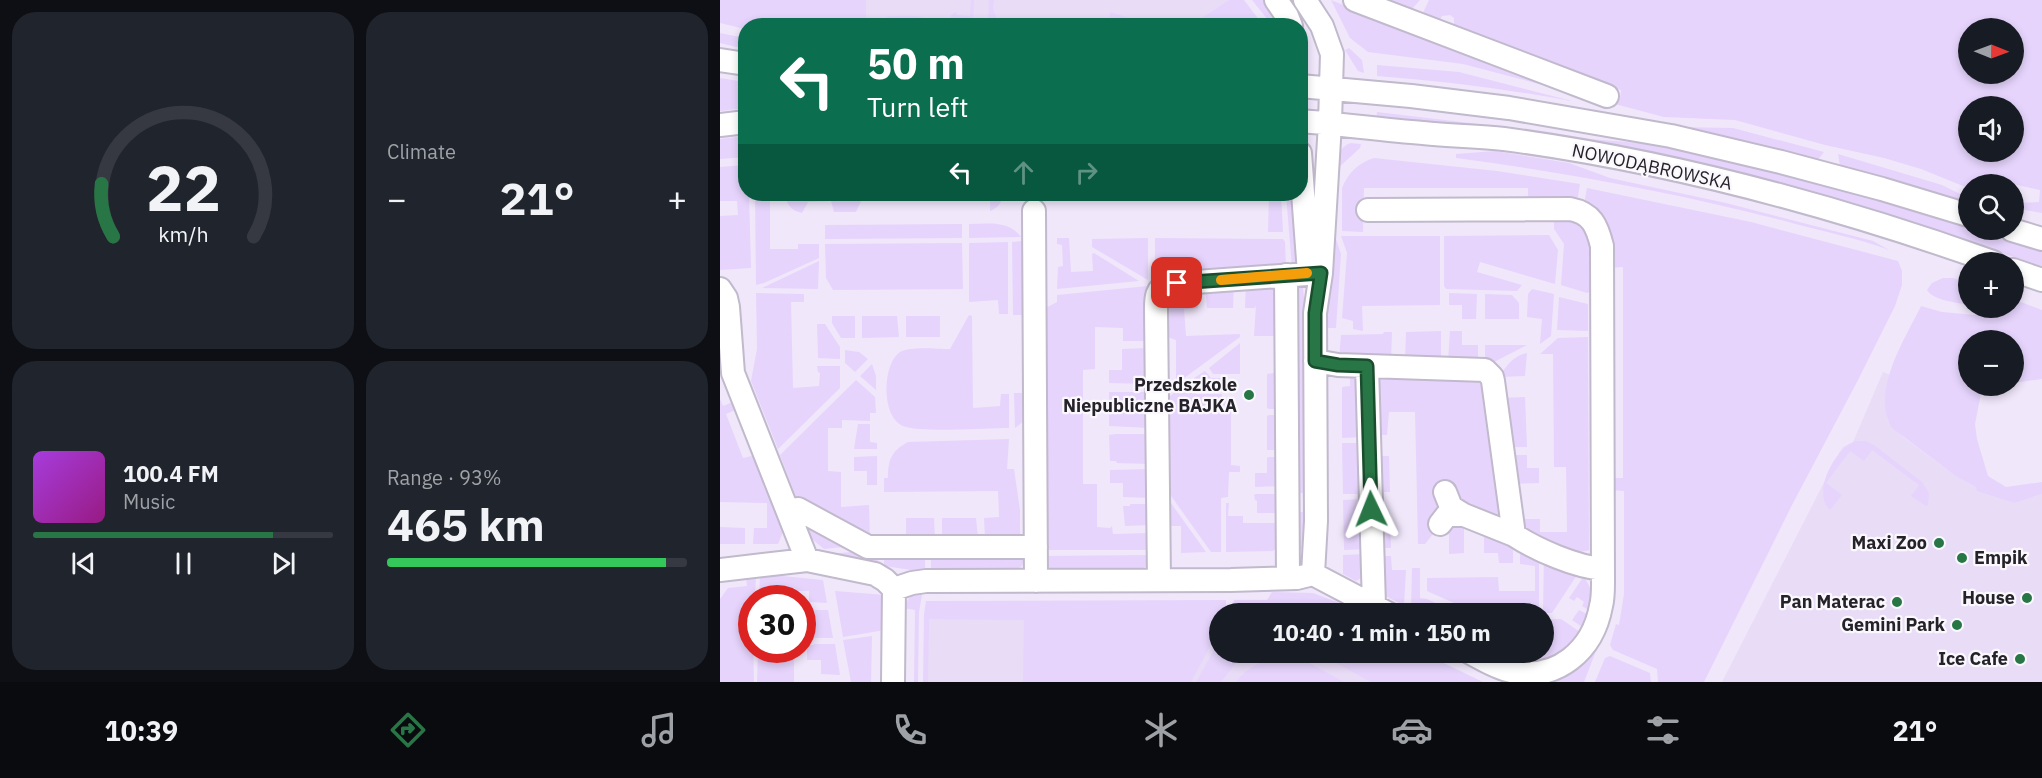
<!DOCTYPE html>
<meta charset="utf-8">
<style>
:root{--surface:#171b24;--page:#20242c;--text:#f1f3f6;--muted:#9ea1a6;--line:#363941;--accent:#287646}
body{margin:0;font-family:"IBM Plex Sans",sans-serif;background:var(--page);color:var(--text);height:100vh;display:flex;flex-direction:column;font-size:22px;white-space:nowrap}
*{box-sizing:border-box;margin:0}
p{font-size:20px;color:var(--muted)}
.icon{flex:none;width:33px;height:33px;fill:none;stroke:currentColor;stroke-width:2;stroke-linecap:round;stroke-linejoin:round}
.map{position:relative;flex:1;overflow:hidden}
.sheet{display:flex;flex-direction:column;gap:12px;padding:12px;background:#0d0f14;width:720px}
.sheet>*{flex:none}
.guide{position:absolute;left:18px;top:18px;width:570px;height:183px;border-radius:24px;box-shadow:0 3px 9px #0003;background:#0b6e4f;color:#fff;overflow:hidden}
.needle{width:39px;rotate:91deg}
.tools{position:absolute;left:1238px;top:18px;display:grid;gap:12px}
.tools a{display:grid;place-items:center;width:66px;height:66px;border-radius:50%;background:var(--surface);box-shadow:0 3px 9px #0003;font-size:30px}
.speed{position:absolute;left:18px;top:585px;display:flex;gap:12px;font-size:30px;font-weight:700;text-align:center}
.speed>*{display:grid;place-content:center;width:78px;height:78px;border-radius:50%;background:var(--surface);box-shadow:0 3px 9px #0003;line-height:1}
.speed .limit{border:9px solid #d22;background:#fff;color:#111}
.pin{position:absolute;display:grid;place-items:center;width:51px;height:51px;color:#fff;margin:-26px;border-radius:12px;box-shadow:0 3px 9px #0006}
.me{position:absolute;width:66px;margin:-33px;rotate:358deg;stroke-linejoin:round;filter:drop-shadow(0 0 4px #0008)}
.turn{display:flex;align-items:center;gap:21px;height:126px;padding:0 30px;font-size:27px}
.turn .icon{width:78px;height:78px;stroke-width:2.5}
.turn b{display:block;font-size:42px;line-height:51px}
.lanes{display:flex;align-items:center;height:57px;padding:0 30px;background:#0003;justify-content:center;gap:30px;direction:ltr}
.lanes .off{opacity:.35}
.big{font-size:45px;font-weight:800;line-height:1.1}
.sheet .tile{flex:1;display:flex;flex-direction:column;justify-content:center;gap:9px;min-width:0;padding:0 21px;border-radius:24px;background:var(--page)}
.sheet .dial{align-items:center;gap:0}
.dial svg{height:156px;overflow:visible;fill:none;stroke:var(--line);stroke-width:7;stroke-linecap:round;text-anchor:middle}
.dial text{fill:var(--text);stroke:none}
.song{display:flex;align-items:center;gap:18px}
.cover{width:72px;height:72px;border-radius:9px;background:linear-gradient(135deg,hsl(280 70% 55%),hsl(310 70% 35%))}
.played{height:6px;border-radius:3px;background:linear-gradient(90deg,var(--accent) 80%,var(--line) 80%)}
.keys{display:flex;justify-content:space-around;direction:ltr}
.heat{display:flex;justify-content:space-between;align-items:center;font-size:33px;direction:ltr}
.charge{height:9px;border-radius:4px;background:linear-gradient(90deg,#34c759 93%,var(--line) 0)}
.sheet .tiles{flex:1;display:grid;gap:12px;grid-template-columns:repeat(2,1fr)}
.trip{position:absolute;left:489px;top:603px;width:345px;height:60px;border-radius:30px;background:var(--surface);box-shadow:0 3px 9px #0003;font-weight:800;line-height:60px;text-align:center}
.tabs{display:flex;height:96px;justify-content:space-around;align-items:center;background:#090b0e;color:var(--muted)}
.tabs .icon{width:42px;height:42px}
.tabs .selected{color:var(--accent)}
.tabs b{font-size:27px;color:var(--text)}
main{display:flex;flex:1;min-height:0}
.map>svg:first-child{display:block}
.built{fill:#e8dcf7}
.green{fill:#e6d4fc;fill-rule:evenodd}
.lines{fill:none;stroke-linecap:round;stroke-linejoin:round}
.minor-casing{stroke:#c1b9cc;stroke-width:26}
.minor{stroke:#fff;stroke-width:22}
.route-casing{stroke:#1a4d2e;stroke-width:15}
.route{stroke:#287646;stroke-width:10}
.slow{stroke:#f59e0b;stroke-width:10}
.poi-dot{fill:#287646;stroke:#faf8fc;stroke-width:2}
.labels{text-anchor:middle;stroke-width:4.5;stroke-linejoin:round;paint-order:stroke}
.street-label{font-size:18px;fill:#26222a;stroke:#faf8fc}
.poi-label{font-size:18px;font-weight:bold;fill:#26222a;stroke:#faf8fc;text-anchor:end}
</style>
<main>
<section class="sheet">
<div class="tiles">
<div class="tile dial"><svg viewBox="0 0 100 80">
<path d="M14 69A42 42 0 1 1 86 69"/>
<path d="M14 69A42 42 0 0 1 8 42" stroke="#287646"/>
<text x="50" y="56" font-size="32" font-weight="700">22</text>
<text x="50" y="72" font-size="11">km/h</text>
</svg></div>
<div class="tile"><p>Climate</p>
<div class="heat"><a>−</a><b class="big">21°</b><a>+</a></div>
</div>
<div class="tile">
<div class="song"><i class="cover"></i><div><b>100.4 FM</b><p>Music</p></div></div>
<div class="played"></div>
<div class="keys"><svg class="icon" aria-label="previous" viewBox="0 0 24 24"><path d="M18 5L8 12l10 7zM5 5v14"/></svg><svg class="icon" aria-label="pause" viewBox="0 0 24 24"><path d="M8 5v14M16 5v14"/></svg><svg class="icon" aria-label="next" viewBox="0 0 24 24"><path d="M6 5l10 7-10 7zM19 5v14"/></svg></div>
</div>
<div class="tile"><p>Range · 93%</p><b class="big">465 km</b><div class="charge"></div></div>
</div>
</section>
<div class="map">
<svg width="1322" height="682" viewBox="0 0 1322 682">
<rect width="100%" height="100%" fill="#f0e7fb"/>
<path class="built" d="M144,0H509L471,26L144,25Z
M1163,372L1170,375L1165,399L1168,421L1183,437L1237,477L1256,487L1295,503L1322,494V682H1002L1119,453L1123,447L1133,442Z
M213,607L528,613L500,614V652L651,653L706,682H205L206,620Z"/>
<path class="green" d="M0,0H146V25H104L101,18L92,25L61,20L60,25L26,26L25,29L0,23Z
M251,0H254L253,25H230C228,20 230,14 236,12L237,15L250,16Z
M269,0H274L273,8L278,25H268Z
M509,0H524L543,25H471Z
M532,0H543L559,25H552Z
M611,0L717,43L892,100L900,99L901,90L734,30V18L730,15L722,16L719,21L702,15L709,0H1322V213L1293,208L1297,203L1319,202L1320,190L1293,184H1248V188L1201,169L1164,158L1105,145L1015,120L944,117L743,64L648,52L630,38ZM1248,28H1293V74H1248ZM1248,106H1293V152H1248Z
M659,0H700L691,10Z
M391,12L428,25H386Z
M169,16C184,16 206,13 216,25H159L163,19Z
M0,33L25,38V49L0,43Z
M629,48L642,60L644,73L638,71L625,50Z
M657,65L739,72L852,101C787,89 722,81 657,76Z
M0,78L25,82V108L0,111Z
M657,112L775,126L834,136L944,145L1078,176L1248,225V230H1262L1322,250V266L1174,218L656,120Z
M955,127L1013,128L1104,152L1097,161Z
M25,136V157L0,159V139Z
M631,143L641,144L640,148L617,169C618,158 618,147 631,143Z
M775,151L849,163L890,178L1006,203L1153,241L1169,250C1138,238 1104,232 1072,223C962,194 849,173 736,158V154Z
M1118,154L1222,185L1248,198V204L1157,176L1120,166Z
M654,158L777,171L860,184L857,202L808,201V188H644L643,232L622,231V188C628,173 638,163 654,158Z
M25,165L26,194H29L31,268L0,270V216L18,215L17,201H0V167Z
M867,188L1031,222L1178,261L1182,271V285L1175,306L1138,380L1072,505L984,682H938L937,669L893,650L890,645L896,624L899,625L904,594V491L890,490L891,478H903V267L889,268L864,204Z
M35,194H50V249H78V244H99V258L44,283L36,285Z
M66,194H281C283,202 278,208 270,211V200L141,201L136,212H114L111,201L88,202L82,213C71,211 66,204 66,194Z
M549,194H561L563,232H548Z
M566,194H576L581,265L572,268Z
M854,215L871,235L874,290L867,293L841,285L844,244L834,229V218Z
M242,224V238L105,239V225Z
M249,224C267,224 289,220 301,237L249,238Z
M829,235L838,250L835,284L760,262L757,272L802,285L797,291L726,289L724,286V236Z
M621,236H720V305L642,306L643,331L633,329V321L622,318L627,253Z
M337,238H349L351,272L373,271L372,254L374,253L419,281L337,289L338,267L343,266L342,245L337,244Z
M428,238V280L372,247V239Z
M435,238L563,239L565,242L566,268L435,280Z
M613,239H616L621,254L616,328H608L603,324Z
M302,241L304,315H293L292,242Z
M288,242V314H279L278,300L249,302V243Z
M242,243L243,289L113,290L106,278L105,244Z
M99,261L98,289L42,288Z
M1223,278H1233L1248,283V305C1236,302 1214,301 1207,290L1212,283Z
M576,279L582,281L586,313L588,493H579V506H573Z
M526,282L561,284V336H534L536,305L535,308H525Z
M514,283L513,308H487L485,286Z
M428,286V341H403V328L375,327V369L363,370V484H377V527L390,528L392,526L393,534L430,533L431,550H322L320,311L337,302V295Z
M478,286V308L464,309L466,336L520,334V337L456,384V340L442,335L441,298L454,289Z
M812,289L834,294L831,336L820,344L822,319L807,317L808,294Z
M36,293L84,294V302H71L73,388L99,386L100,373L98,372L97,366H120V388L58,449L31,381L37,349Z
M729,293L757,294L756,319H742V305H729Z
M765,294L792,295L799,303V319H765Z
M839,297L868,304V331L837,330Z
M1293,299L1322,310V379L1293,383V340H1248V386H1276L1262,388L1255,424L1257,439L1268,476L1286,487L1322,482V494L1295,503L1257,491L1256,487L1237,477L1172,428C1150,392 1185,339 1201,306L1222,312L1255,315L1256,308H1293Z
M249,315L252,316L253,408L280,406L281,394H289V428C266,428 201,433 183,426C161,417 162,364 180,352C190,346 217,349 230,349Z
M112,316H135V338H121L112,323Z
M142,316H177L179,337L142,338Z
M186,316H220V337H186Z
M97,324H105L120,347V359L98,358Z
M721,331V362L685,361L686,332Z
M730,331H742V345H758V363L728,362Z
M664,332H672L671,361L619,359L621,335L663,334Z
M868,337L869,550C857,556 822,541 811,534C805,530 802,525 799,519H820V532H847L846,467H834L833,354H820L838,338Z
M520,343V374H493L489,368Z
M765,345H807L774,362L765,363Z
M428,348L429,384L389,383V370H402V349Z
M125,350L139,352L148,359L135,372L125,363Z
M807,353L805,376L779,377C786,366 794,355 807,353Z
M152,364L156,376V390L140,376Z
M485,371L491,378H502V386H477L474,378Z
M561,372V409H549L547,408V374Z
M653,372L763,377L784,521L720,503L717,529L705,544H698L695,412H669L667,435H654Z
M630,373L642,374L643,437L622,438V387L630,386Z
M136,380L155,397L156,413H150V421L122,420V428H108V471L121,472V507L149,505L150,540L79,505L60,455Z
M470,381L476,394H502V399H511V465L520,466V472H509L508,497L501,498V552H491L444,486L443,401Z
M389,392H429V428L389,426Z
M294,393H304L305,420L295,428Z
M805,397L807,447H787L780,398Z
M0,399L3,406L15,401L18,409L6,414L23,458L36,455L62,525V534L58,544H33L34,528H47V503L0,502Z
M549,415H561L562,450H547V416Z
M138,424H150V442L157,443V449H134Z
M396,434H429L430,464L397,463L396,461H390L389,435Z
M289,439L287,469H294L300,510V538H265L264,518L279,517L278,491L164,492V478H168C168,460 171,451 188,442Z
M1136,441H1146L1154,445L1202,482L1209,493L1208,505L1206,506L1191,496L1199,485L1152,450L1144,461L1130,451L1106,483L1122,495L1110,510C1091,492 1116,447 1136,441Z
M622,443H643L645,494H623Z
M787,455H807V468H819V483L791,484Z
M157,456V485H147V471H134V457Z
M655,456H669L670,492H656Z
M549,457H562V486L535,487V473H547V458Z
M430,469V498L403,497V483H390V470Z
M443,492L486,552L461,553V526H444Z
M536,494H562L563,513H537V501L535,500L534,495Z
M645,499L646,549L624,550L623,500Z
M506,503H509L508,516H523V523H562V543L553,551L506,552Z
M410,504H430V525L405,526L403,506H410Z
M574,512H588L587,549L574,550Z
M670,513L671,548H657L656,514Z
M186,518H214L215,539H186Z
M222,518H256L258,538L222,539Z
M744,519V553L729,554V521Z
M93,524L133,546L104,549L92,539L85,526Z
M0,527L25,528V544H0Z
M764,530L793,542V563H779L778,553H764Z
M800,545L819,554V611L747,609L707,591V578L778,577L779,591H815V566L800,564Z
M141,551H158V565L110,554Z
M164,551H205V572L164,566Z
M211,551L306,555L302,566L294,571L211,572Z
M646,554V575L636,581L623,574V555Z
M433,555L427,566L418,571H334L326,565L322,556Z
M657,556H671L672,570H686L684,605L659,593Z
M824,556L859,572L832,613H823Z
M692,568H700V598L707,599L737,613H702L691,608Z
M52,575L103,580L107,603L89,602V591H75V588L61,589V598H39L40,577Z
M864,576L874,596L872,612L862,606L864,602L857,597L854,601L849,598Z
M36,577L35,598H32L34,682H0V599L8,588L27,586L26,578Z
M203,589L199,612L198,682H194L195,610L183,608L192,593Z
M115,591L165,595V630L123,637Z
M552,592L593,593L622,604L619,611L624,613H512L514,600H547Z
M506,600V613L500,614L499,630L471,682H303L304,620L209,619L208,682H203L204,614L206,601Z
M98,610H108L113,638H87V611Z
M859,610L871,616L862,627L852,620Z
M824,619H841L863,634L853,646L822,664Z
M152,636L151,682H131L123,640Z
M881,638L864,682H822Z
M499,641L500,652L532,653L516,663L501,682H476Z
M94,644H115L120,675L101,674V660H87V645H94Z
M38,650H61V660H74V682H37Z
M598,653H703L763,682H651Z
M769,653H819L818,664L798,663Z
M890,656L930,673L931,682H875L885,658Z
M570,657L584,660L624,682H516C529,664 549,658 570,657Z"/>
<g class="lines">
<g class="minor-casing">
<path id="minor" d="M556,0L567,16L571,26
M635,0L887,96
M0,60L26,64
M580,86L691,96L789,108L951,136L1061,162L1162,189L1248,215
M580,121C621,124 662,130 703,133C730,136 757,136 784,139C951,161 1115,206 1273,262
M0,125L26,122
M580,153L589,273
M648,210L850,209C872,213 877,226 882,246L883,583C883,591 883,599 881,606C873,650 837,682 791,671C776,668 762,659 749,652
M314,211L316,581
M1292,230L1322,239
M1293,270L1322,280
M566,275L568,578
M0,289L6,298L8,307L13,373L87,560
M595,361L618,365L765,370L772,377L773,381L794,535C817,550 856,567 883,569
M647,366L654,606
M725,492L731,507L744,515L794,535
M68,511L78,509L148,547H316
M720,524L727,515H744
M0,570L87,560L155,574L165,580L174,589L192,583L206,581L511,580L577,578L593,574L596,521L595,313L601,273L610,123L612,54L602,26L585,0
M593,574L669,614
M439,580L436,312C436,300 435,289 448,284L601,273
M173,682L174,589"/>
</g>
<use href="#minor" class="minor"/>
</g>
<g class="lines">
<g class="route-casing">
<path id="route" d="M457,283L601,273L595,313V361L618,365L647,366L651,509"/>
</g>
<use href="#route" class="route"/>
<path class="slow" d="M501,280L587,273"/>
</g>
<g class="poi-dot">
<circle cx="529" cy="395" r="6"/>
<circle cx="1219" cy="543" r="6"/>
<circle cx="1242" cy="558" r="6"/>
<circle cx="1307" cy="598" r="6"/>
<circle cx="1177" cy="602" r="6"/>
<circle cx="1237" cy="625" r="6"/>
<circle cx="1300" cy="659" r="6"/>
</g>
<g class="labels">
<g class="street-label">
<text transform="translate(932 167) rotate(12)" y="6">NOWODĄBROWSKA</text>
</g>
<g class="poi-label">
<text x="517" y="391">Przedszkole<tspan x="517" dy="21">Niepubliczne BAJKA</tspan></text>
<text x="1207" y="549">Maxi Zoo</text>
<text x="1254" y="564" text-anchor="start">Empik</text>
<text x="1295" y="604">House</text>
<text x="1165" y="608">Pan Materac</text>
<text x="1225" y="631">Gemini Park</text>
<text x="1288" y="665">Ice Cafe</text>
</g>
</g>
</svg>
<div class="tools">
<a><svg class="needle" viewBox="-14 -14 28 28"><path d="M0-13l5 13h-10z" fill="#e53935"/><path d="M0 13l5-13h-10z" fill="#9ea1a6"/></svg></a>
<a><svg class="icon" aria-label="sound" viewBox="0 0 24 24"><path d="M4 9h4l5-4v14l-5-4H4zM17 9q2 3 0 6"/></svg></a>
<a><svg class="icon" aria-label="search" viewBox="0 0 24 24"><circle cx="10" cy="10" r="6"/><path d="M15 15l6 6"/></svg></a>
<a>+</a>
<a>−</a>
</div>
<div class="speed"><div class="limit">30</div></div>
<div class="pin" style="left:457px;top:283px;background:#d93025"><svg class="icon" aria-label="arrive" viewBox="0 0 24 24"><path d="M6 21V4h12l-3 4 3 4H6"/></svg></div>
<svg class="me" style="left:651px;top:509px" viewBox="-20 -20 40 40"><path d="M0-17L14 15 0 8-14 15z" fill="#287646" stroke="#fff" stroke-width="4"/></svg>
<div class="trip">10:40 · 1 min · 150 m</div>
<div class="guide">
<div class="turn"><svg class="icon" aria-label="left" viewBox="0 0 24 24"><path d="M17 20v-9H6M10 6l-5 5 5 5"/></svg><div><b>50 m</b>Turn left</div></div>
<div class="lanes"><svg class="icon" aria-label="left" viewBox="0 0 24 24"><path d="M17 20v-9H6M10 6l-5 5 5 5"/></svg><svg class="icon off" aria-label="ahead" viewBox="0 0 24 24"><path d="M12 20V5M6 11l6-6 6 6"/></svg><svg class="icon off" aria-label="right" viewBox="0 0 24 24"><path d="M7 20v-9h11M14 6l5 5-5 5"/></svg></div>
</div>
</div>
</main>
<nav class="tabs">
<b>10:39</b>
<svg class="icon selected" aria-label="directions" viewBox="0 0 24 24"><path d="M12 3l9 9-9 9-9-9zM9 14v-3h6M13 9l2 2-2 2"/></svg>
<svg class="icon" aria-label="music" viewBox="0 0 24 24"><path d="M9 18V5l10-2v13"/><circle cx="6" cy="18" r="3"/><circle cx="16" cy="16" r="3"/></svg>
<svg class="icon" aria-label="phone" viewBox="0 0 24 24"><path d="M5 4h4l2 5-3 2q2 4 5 5l2-3 5 2v4C11 20 4 13 5 4z"/></svg>
<svg class="icon" aria-label="climate" viewBox="0 0 24 24"><path d="M12 3v18M4 7l16 10M4 17L20 7"/></svg>
<svg class="icon" aria-label="car" viewBox="0 0 24 24"><path d="M5 17H2v-5l4-1 3-4h7l3 4 3 1v5h-3M9 17h6M6 11h13"/><circle cx="7" cy="17" r="2"/><circle cx="17" cy="17" r="2"/></svg>
<svg class="icon" aria-label="filters" viewBox="0 0 24 24"><path d="M4 7h16M4 17h16"/><circle cx="9" cy="7" r="2"/><circle cx="15" cy="17" r="2"/></svg>
<b>21°</b>
</nav>
